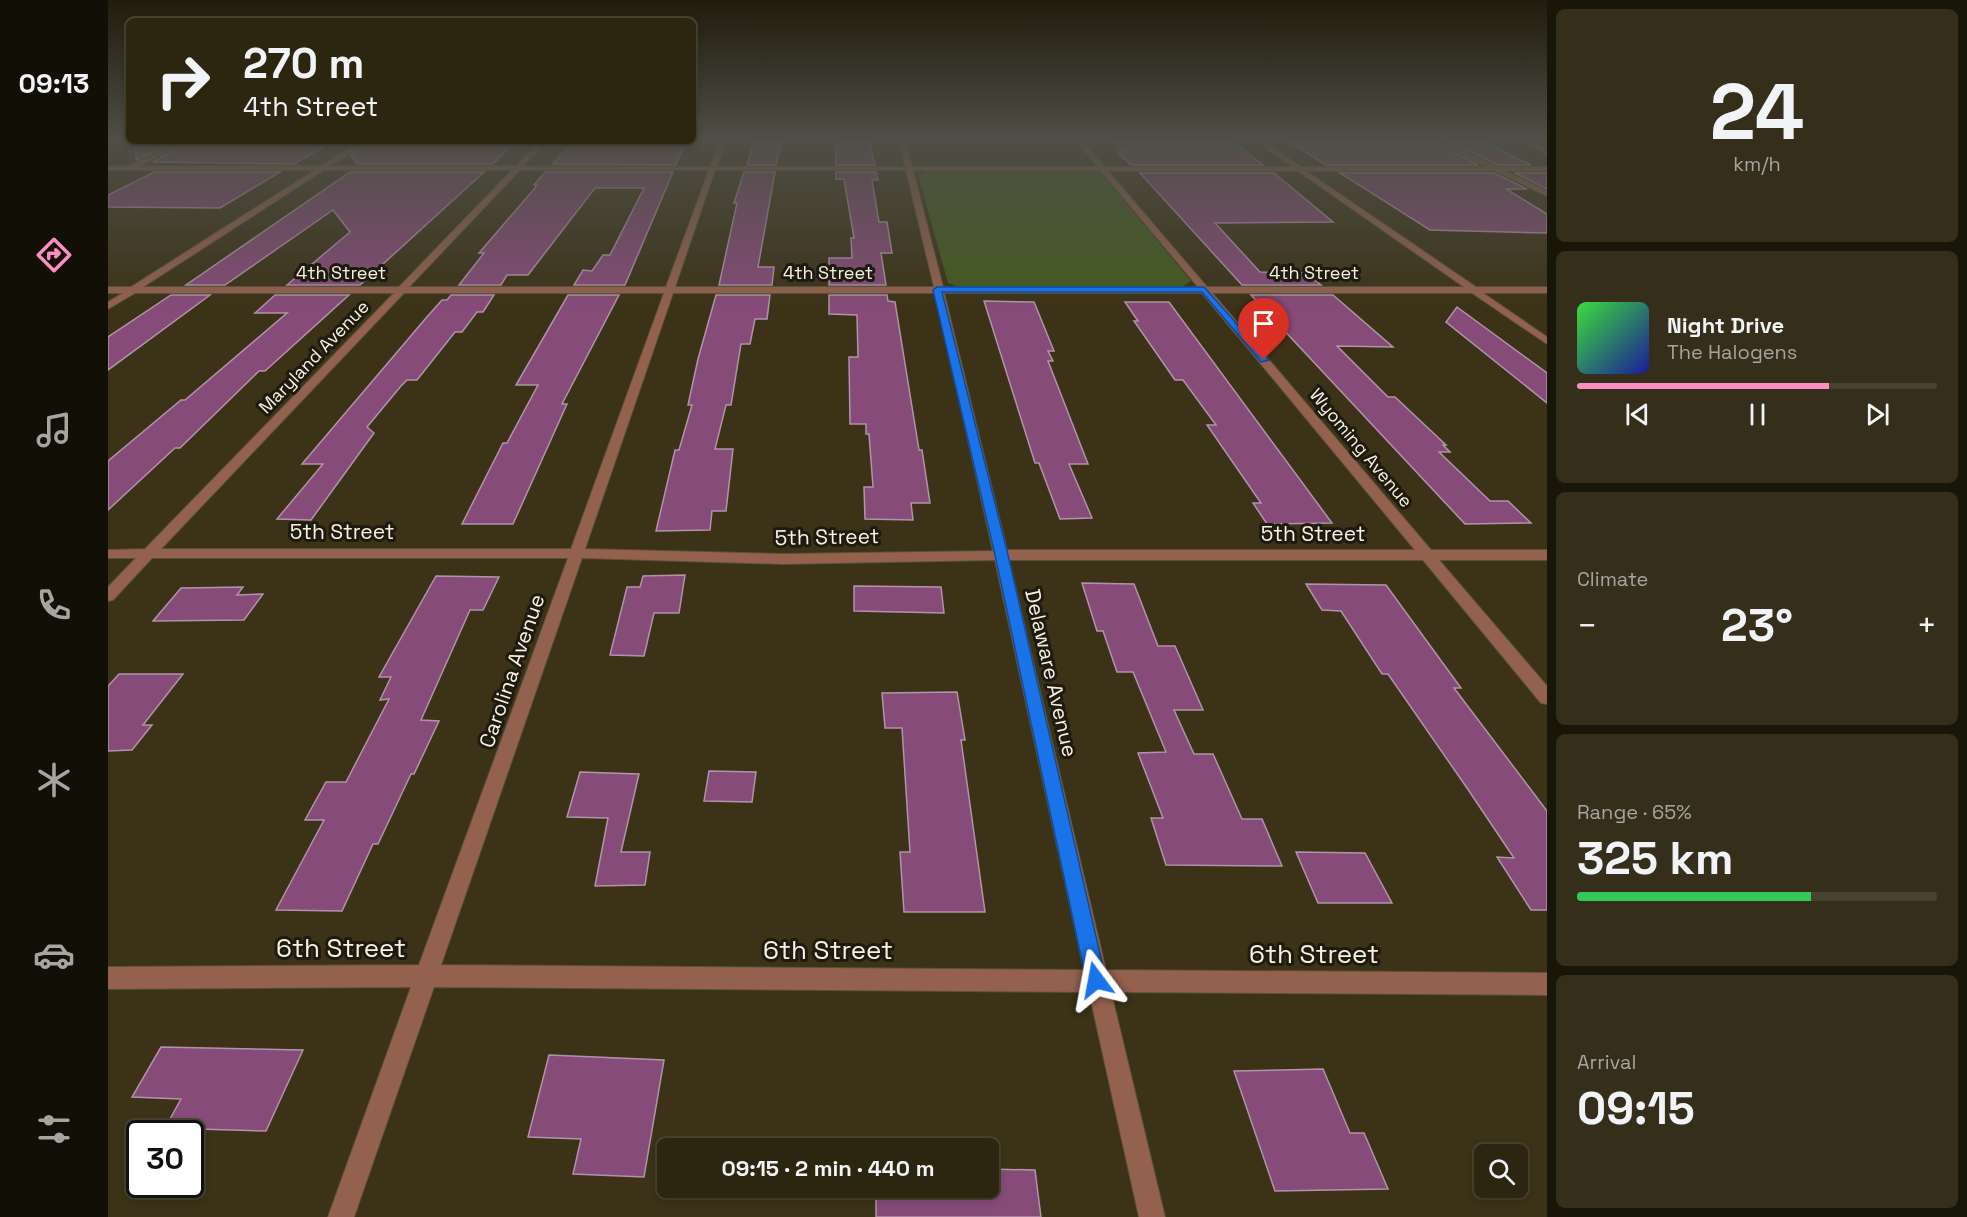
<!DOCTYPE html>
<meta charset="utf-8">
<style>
:root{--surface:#2c2611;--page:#342e1a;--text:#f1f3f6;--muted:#a6a59f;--line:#484331;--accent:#fc8fc2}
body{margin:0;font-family:"Space Grotesk",sans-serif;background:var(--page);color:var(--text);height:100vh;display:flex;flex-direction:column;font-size:22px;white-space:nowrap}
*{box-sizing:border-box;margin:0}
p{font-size:20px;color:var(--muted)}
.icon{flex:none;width:33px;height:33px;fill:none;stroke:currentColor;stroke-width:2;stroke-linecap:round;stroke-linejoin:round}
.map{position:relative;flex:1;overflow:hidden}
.details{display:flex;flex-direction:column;gap:9px;padding:9px;background:#181509;width:420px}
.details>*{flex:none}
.guide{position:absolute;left:18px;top:18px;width:570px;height:126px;border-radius:9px;box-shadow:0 3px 9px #0003,0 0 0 2px var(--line);background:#2c2611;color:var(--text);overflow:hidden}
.fabs{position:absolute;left:1366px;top:1144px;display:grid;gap:12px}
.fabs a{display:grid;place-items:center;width:54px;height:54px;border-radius:9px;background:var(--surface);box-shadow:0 3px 9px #0003,0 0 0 2px var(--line);font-size:30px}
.speed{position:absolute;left:18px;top:1120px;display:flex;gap:12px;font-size:30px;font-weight:700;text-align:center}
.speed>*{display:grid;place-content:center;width:78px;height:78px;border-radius:50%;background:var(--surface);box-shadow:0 3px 9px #0003,0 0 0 2px var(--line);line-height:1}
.speed .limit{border:3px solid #111;border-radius:9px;background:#fff;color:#111}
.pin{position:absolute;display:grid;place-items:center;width:51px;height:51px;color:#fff;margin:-62px -26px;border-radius:50% 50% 50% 0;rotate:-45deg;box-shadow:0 0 6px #0007}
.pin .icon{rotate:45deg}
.me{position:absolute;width:66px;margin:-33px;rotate:347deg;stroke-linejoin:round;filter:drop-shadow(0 0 4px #0008)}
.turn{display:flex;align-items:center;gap:21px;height:126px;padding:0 18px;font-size:27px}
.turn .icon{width:78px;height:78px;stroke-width:2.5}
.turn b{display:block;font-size:42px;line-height:51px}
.big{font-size:45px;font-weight:700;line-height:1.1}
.details .widget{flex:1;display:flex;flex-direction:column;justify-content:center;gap:9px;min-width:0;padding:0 21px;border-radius:9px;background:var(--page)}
.details .dial{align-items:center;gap:0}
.dial b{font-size:78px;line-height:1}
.song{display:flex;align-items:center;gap:18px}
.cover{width:72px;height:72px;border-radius:9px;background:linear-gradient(135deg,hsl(120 70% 55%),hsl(240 70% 35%))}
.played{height:6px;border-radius:3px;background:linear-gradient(90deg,var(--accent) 70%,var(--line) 70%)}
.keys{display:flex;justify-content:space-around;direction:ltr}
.heat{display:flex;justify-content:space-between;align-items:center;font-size:33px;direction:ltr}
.charge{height:9px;border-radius:4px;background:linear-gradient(90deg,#34c759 65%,var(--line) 0)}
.trip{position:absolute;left:549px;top:1138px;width:342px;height:60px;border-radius:9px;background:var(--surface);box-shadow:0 3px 9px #0003,0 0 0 2px var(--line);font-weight:700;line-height:60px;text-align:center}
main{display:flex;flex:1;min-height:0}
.tab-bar{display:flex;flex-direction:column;width:108px;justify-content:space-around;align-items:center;background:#120f07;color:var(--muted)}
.tab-bar .icon{width:42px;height:42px}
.tab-bar .selected{color:var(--accent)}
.tab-bar b{font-size:27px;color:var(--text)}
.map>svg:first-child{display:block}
.green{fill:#435b1e}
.building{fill:#864b79;stroke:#b194a9;stroke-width:1.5}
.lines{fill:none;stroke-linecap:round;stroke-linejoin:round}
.minor-casing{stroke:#595137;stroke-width:2}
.minor{fill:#94614e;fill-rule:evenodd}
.route{fill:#1a73e8;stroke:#114b97;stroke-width:1.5}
.labels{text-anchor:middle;stroke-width:6;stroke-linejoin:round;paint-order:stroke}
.far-street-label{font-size:18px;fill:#f6f1e0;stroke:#1e1a0f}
.street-label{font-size:21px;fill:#f6f1e0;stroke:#1e1a0f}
.near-street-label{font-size:26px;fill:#f6f1e0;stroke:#1e1a0f}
</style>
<main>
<nav class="tab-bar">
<b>09:13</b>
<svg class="icon selected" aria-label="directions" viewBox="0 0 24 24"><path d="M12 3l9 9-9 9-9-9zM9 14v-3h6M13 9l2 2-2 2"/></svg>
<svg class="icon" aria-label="music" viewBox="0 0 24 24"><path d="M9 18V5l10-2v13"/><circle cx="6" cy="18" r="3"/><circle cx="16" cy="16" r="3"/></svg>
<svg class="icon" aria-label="phone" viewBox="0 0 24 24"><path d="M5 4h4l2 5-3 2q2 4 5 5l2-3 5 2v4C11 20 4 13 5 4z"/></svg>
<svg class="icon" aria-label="climate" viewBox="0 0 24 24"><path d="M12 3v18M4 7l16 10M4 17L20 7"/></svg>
<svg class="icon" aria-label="car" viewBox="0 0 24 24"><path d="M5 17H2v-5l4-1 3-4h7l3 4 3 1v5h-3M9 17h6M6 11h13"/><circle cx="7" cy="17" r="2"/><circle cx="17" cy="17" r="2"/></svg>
<svg class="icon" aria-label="filters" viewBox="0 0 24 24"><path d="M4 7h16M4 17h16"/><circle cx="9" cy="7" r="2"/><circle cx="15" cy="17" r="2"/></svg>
</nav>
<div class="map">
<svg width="1439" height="1217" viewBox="0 0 1439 1217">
<rect width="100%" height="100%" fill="#3b3217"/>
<path class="green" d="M819,171L992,172L1083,281L1074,287H851L840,283L810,175Z"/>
<path class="building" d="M735,140H761L767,165H728L727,144H736Z
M1005,140H1123L1155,165H1023L1010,152H1015Z
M1179,140H1324L1370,165H1218Z
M1338,140H1371L1423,165H1390Z
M28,141H69L28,160Z
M84,141H225L186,164L45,162Z
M262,141L374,144L377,141H408L385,164H249L243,155Z
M466,141H515L512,145H576L568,165L445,164Z
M646,143H673L668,165H639Z
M46,172H172L112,208L0,207V195Z
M242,172H376L252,285H179L242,232L225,210L117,285H78Z
M437,172H565L517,285H466L475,270L484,271L495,255H502L536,188H487L420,275H399L393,285H351L376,253H371L427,188L429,185H426Z
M636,172H667L650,267H666L664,285H611L629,203H626Z
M728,172H768L770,180H764L771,222H779L784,253H773L778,285H721V258H744L743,238H746L736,179H728Z
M1032,173H1166L1225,222L1107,223L1152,272L1199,273L1213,285H1134Z
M1232,173H1386L1419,189H1398L1439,214V233L1322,230Z
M1407,173H1439V189Z
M63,295H102L0,370V337Z
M167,295H241L157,371H151L72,448H67L0,510V461L73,400H77L179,313H147Z
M343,295H386L375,312H369L354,332H347L309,380H299L293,386L259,427L266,433L203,520L169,519L215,464H194L318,318L334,300H339Z
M460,295H511L454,404H459L405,524H354L395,443H399L430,385H408Z
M608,295H662L659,319H647L642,344H633L623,405H618L607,449H625L618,511H604L602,530L548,531L567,450H571L584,405H580L590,359Z
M721,295H779L780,301L787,302L811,450H814L822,503H803L805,520L757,519L756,487H765L761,434H758V424H742L741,357H750L749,315L721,314Z
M1143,295H1225L1285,347L1229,346L1280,397H1287L1338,445H1335L1342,452H1331L1382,501H1400L1423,523L1357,524Z
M876,301L926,302L946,351H940L945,361H940L980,464H961L984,518L952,519L931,463H927Z
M1017,302H1061L1224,523L1159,524L1145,503H1153L1099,425H1108L1075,380H1067L1026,321H1030Z
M1349,307L1439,373V403L1338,322Z
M577,575L571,613H546L536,656L502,655L519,587H532L535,576Z
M328,576L391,577L375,610H362L313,720L331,721L306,774H303L270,844H265L234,911L168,910L216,820H197L218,782H238L281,699L272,700L283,677H271Z
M974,583L1026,584L1050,646H1067L1095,710H1066L1086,754H1105L1134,819H1154L1174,866L1058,865L1043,818H1055L1030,753L1058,752L1025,672H1009L995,631H989Z
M1198,584L1278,585L1353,688H1346L1439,811V910H1423L1389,857L1406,858L1359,788L1280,674H1274L1233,611L1214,610Z
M746,586L833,587L836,613L746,611Z
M135,587L129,595L155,594L136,620L45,621L73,588Z
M11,674H75L35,725H44L24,750L0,751V686Z
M849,692L857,740H853L877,912H796L792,852H802L794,728H777L774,693Z
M601,771L648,772L644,802L596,801Z
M472,772L531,774L513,852H542L537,885L487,886L500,818L459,817Z
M1188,852L1257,853L1284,903H1210Z
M53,1047L195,1050L158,1131L57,1128L73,1099L24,1097Z
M441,1055L556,1060L536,1177L465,1174L473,1139L420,1137Z
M1215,1069L1242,1133H1256L1280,1189L1167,1191L1126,1071Z
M880,1169L927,1170L933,1217H768V1188H880Z"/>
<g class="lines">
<g class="minor-casing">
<path id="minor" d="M612,140H618L609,167H797L791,140H797L804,167H990L968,140H974L997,167H1185L1147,140H1154L1193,167H1379L1326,140H1333L1389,167H1439V171H1397L1439,191V196L1387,171H1198L1368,287H1439V293H1375L1439,337V344L1364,293H1104L1323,550H1439V560H1331L1439,686V704L1433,703L1315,560H901L998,970L1439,973V995L1003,992L1057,1217H1031L981,992L326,987L246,1217H220L303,987L0,989V967L311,965L460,558H44L5,600L0,601V587L28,558H0V550L37,549L286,293H27L0,309V302L15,293H0V287H23L207,170H0V166H21L74,141H82L31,166H213L253,141H260L222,166H408L433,141H439L415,166L602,167ZM216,170H404L291,287H35ZM412,170H601L558,287H301ZM607,170H798L826,287H567ZM805,170L993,171L1090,287H835ZM1000,171H1190L1356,287H1099ZM296,293H556L463,549H53ZM565,293H827L885,551L675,554L477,549ZM836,293H1094L1307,550H899ZM474,558L675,564L887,560L976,970L333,965Z
M1409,140H1417L1439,150V154Z"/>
</g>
<use href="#minor" class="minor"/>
</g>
<linearGradient id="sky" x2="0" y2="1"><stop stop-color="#201c0d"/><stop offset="0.45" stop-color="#4f4f47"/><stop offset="1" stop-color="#4f4f47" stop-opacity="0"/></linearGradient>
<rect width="1439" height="310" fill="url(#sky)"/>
<path class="route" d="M829,287H1096L1161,360L1153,362L1094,292H834L900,555L998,980L995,988L988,991L981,988L978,980L887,555L825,290Z"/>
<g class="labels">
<g class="far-street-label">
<text x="233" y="279">4th Street</text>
<text x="720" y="279">4th Street</text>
<text x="1206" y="279">4th Street</text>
<text transform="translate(206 357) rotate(-46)" y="6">Maryland Avenue</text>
<text transform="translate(1253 448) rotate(50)" y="6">Wyoming Avenue</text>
</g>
<g class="street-label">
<text x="234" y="539">5th Street</text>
<text x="1205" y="541">5th Street</text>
<text transform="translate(719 537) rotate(-1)" y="7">5th Street</text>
<text transform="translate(404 671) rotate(-71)" y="7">Carolina Avenue</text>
<text transform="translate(943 673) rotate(77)" y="7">Delaware Avenue</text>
</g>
<g class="near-street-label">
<text x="233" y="957">6th Street</text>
<text x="720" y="959">6th Street</text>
<text x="1206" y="963">6th Street</text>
</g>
</g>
</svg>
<div class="fabs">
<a><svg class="icon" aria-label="search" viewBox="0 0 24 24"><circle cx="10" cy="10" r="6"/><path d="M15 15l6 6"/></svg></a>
</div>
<div class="speed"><div class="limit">30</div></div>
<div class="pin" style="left:1156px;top:360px;background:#d93025"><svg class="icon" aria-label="arrive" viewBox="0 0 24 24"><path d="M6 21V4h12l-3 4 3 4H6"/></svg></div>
<svg class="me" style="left:988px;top:980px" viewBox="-20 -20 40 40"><path d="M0-17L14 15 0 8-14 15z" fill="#1a73e8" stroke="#fff" stroke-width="4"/></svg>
<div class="trip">09:15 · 2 min · 440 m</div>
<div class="guide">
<div class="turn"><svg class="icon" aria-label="right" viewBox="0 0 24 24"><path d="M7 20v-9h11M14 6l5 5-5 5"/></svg><div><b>270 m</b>4th Street</div></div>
</div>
</div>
<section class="details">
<div class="widget dial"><b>24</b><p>km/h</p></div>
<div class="widget">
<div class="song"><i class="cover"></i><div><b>Night Drive</b><p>The Halogens</p></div></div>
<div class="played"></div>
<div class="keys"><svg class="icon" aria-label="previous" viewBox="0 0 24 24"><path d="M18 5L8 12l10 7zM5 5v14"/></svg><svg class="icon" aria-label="pause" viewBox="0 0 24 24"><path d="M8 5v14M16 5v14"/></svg><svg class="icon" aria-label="next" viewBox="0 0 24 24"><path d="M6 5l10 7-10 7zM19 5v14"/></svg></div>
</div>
<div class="widget"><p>Climate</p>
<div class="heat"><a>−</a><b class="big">23°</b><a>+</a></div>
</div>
<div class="widget"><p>Range · 65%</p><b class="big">325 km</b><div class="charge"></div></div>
<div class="widget"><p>Arrival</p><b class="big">09:15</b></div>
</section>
</main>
